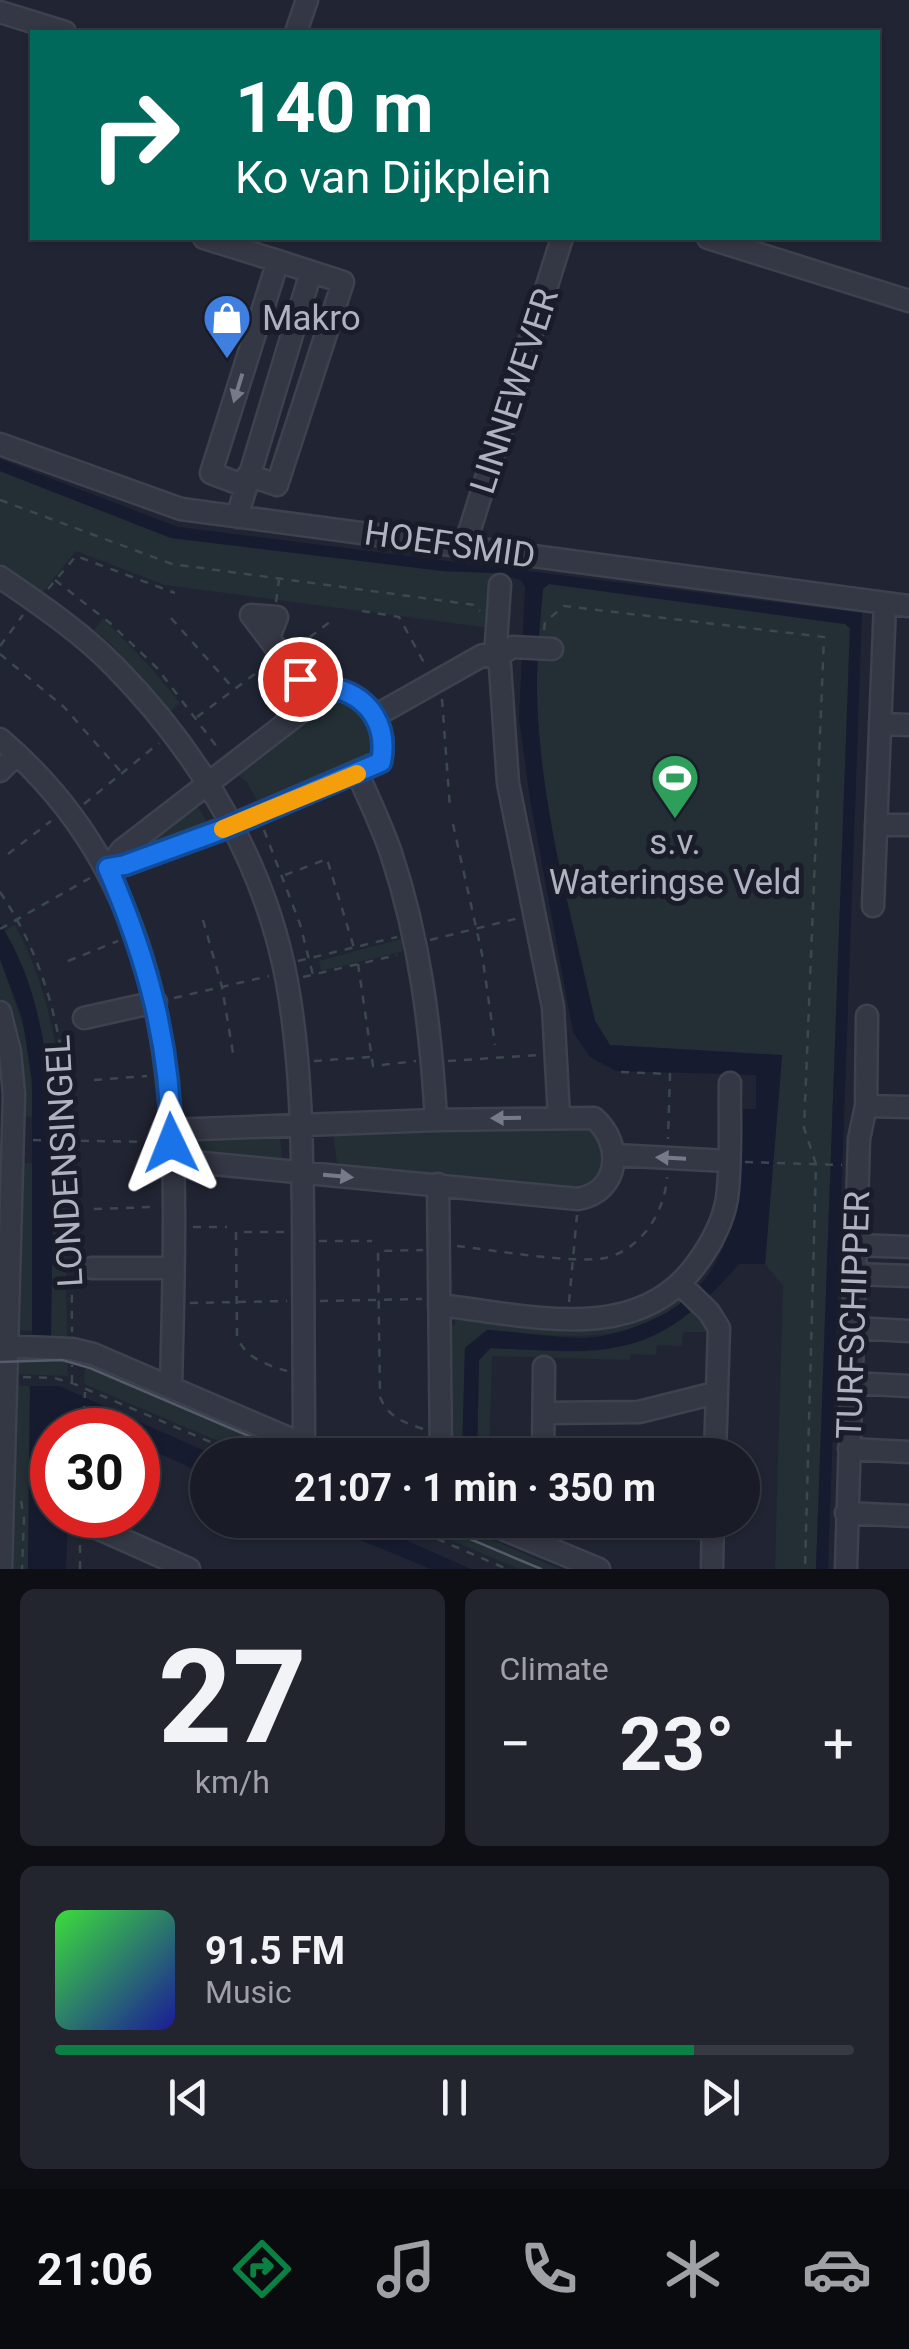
<!DOCTYPE html>
<meta charset="utf-8">
<style>
:root{--surface:#191c26;--page:#22252e;--text:#f1f3f6;--muted:#9fa1a7;--line:#373a43;--accent:#0b8043}
body{margin:0;font-family:Roboto,sans-serif;background:var(--page);color:var(--text);height:100vh;display:flex;flex-direction:column;font-size:38px;white-space:nowrap}
*{box-sizing:border-box;margin:0}
p{font-size:32px;color:var(--muted)}
.icon{flex:none;width:55px;height:55px;fill:none;stroke:currentColor;stroke-width:2;stroke-linecap:round;stroke-linejoin:round}
.map{position:relative;height:1569px;overflow:hidden}
.drawer{display:flex;flex-direction:column;gap:20px;padding:20px;background:#0e0f15;flex:1}
.drawer>*{flex:none}
.guide{position:absolute;left:30px;top:30px;width:850px;height:210px;border-radius:0px;box-shadow:0 2px 8px #0004,0 0 0 2px var(--line);background:#00695c;color:#fff;overflow:hidden}
.speed{position:absolute;left:30px;top:1408px;display:flex;gap:20px;font-size:50px;font-weight:700;text-align:center}
.speed>*{display:grid;place-content:center;width:130px;height:130px;border-radius:50%;background:var(--surface);box-shadow:0 2px 8px #0004,0 0 0 2px var(--line);line-height:1}
.speed .limit{border:15px solid #d22;background:#fff;color:#111}
.pin{position:absolute;display:grid;place-items:center;width:85px;height:85px;color:#fff;margin:-42px;border:5px solid #fff;border-radius:50%;box-shadow:0 2px 10px #0007}
.me{position:absolute;width:110px;margin:-55px;rotate:358deg;stroke-linejoin:round;filter:drop-shadow(0 0 8px #0008)}
.turn{display:flex;align-items:center;gap:35px;height:210px;padding:0 40px;font-size:45px}
.turn .icon{width:130px;height:130px;stroke-width:2.5}
.turn b{display:block;font-size:70px;line-height:85px}
.big{font-size:75px;font-weight:700;line-height:1.1}
.drawer .widget{flex:1;display:flex;flex-direction:column;justify-content:center;gap:15px;min-width:0;padding:0 35px;border-radius:15px;background:var(--page)}
.drawer .dial{align-items:center;gap:0}
.dial b{font-size:130px;line-height:1}
.song{display:flex;align-items:center;gap:30px}
.cover{width:120px;height:120px;border-radius:15px;background:linear-gradient(135deg,hsl(120 70% 55%),hsl(240 70% 35%))}
.played{height:10px;border-radius:5px;background:linear-gradient(90deg,var(--accent) 80%,var(--line) 80%)}
.keys{display:flex;justify-content:space-around;direction:ltr}
.heat{display:flex;justify-content:space-between;align-items:center;font-size:55px;direction:ltr}
.drawer .tiles{flex:1;display:grid;gap:20px;grid-template-columns:1fr 1fr}
.widget:last-child{grid-column:span 2}
.trip{position:absolute;left:190px;top:1438px;width:570px;height:100px;border-radius:50px;background:var(--surface);box-shadow:0 2px 8px #0004,0 0 0 2px var(--line);font-weight:700;line-height:100px;text-align:center}
.tab-bar{display:flex;height:160px;justify-content:space-around;align-items:center;background:#0a0b0f;color:var(--muted)}
.tab-bar .icon{width:70px;height:70px}
.tab-bar .active{color:var(--accent)}
.tab-bar b{font-size:45px;color:var(--text)}
.map>svg:first-child{display:block}
.green{fill:#232f34}
.water{fill:#161b2f}
.lines{fill:none;stroke-linecap:round;stroke-linejoin:round}
.minor-casing{stroke:#3e414e;stroke-width:25}
.path{stroke:#3b484d;stroke-width:2.5;stroke-dasharray:8 8;stroke-linecap:butt}
.minor{stroke:#343744;stroke-width:20}
.tram{stroke:#565b6b;stroke-width:2.5}
.oneway{fill:#777b89}
.route-casing{stroke:#114b97;stroke-width:25}
.route{stroke:#1a73e8;stroke-width:18}
.slow{stroke:#f59e0b;stroke-width:18}
.labels{text-anchor:middle;stroke-width:10;stroke-linejoin:round;paint-order:stroke}
.poi-label{font-size:35px;fill:#aeb2c1;stroke:#1a1d29;text-anchor:start}
.street-label{font-size:35px;fill:#aeb2c1;stroke:#1a1d29}
</style>
<div class="map">
<svg width="909" height="1569" viewBox="0 0 909 1569">
<rect width="100%" height="100%" fill="#212533"/>
<path class="green" d="M0,471L171,538L443,571L495,573L490,628L165,585L76,551L42,593L0,567Z
M549,584L846,624L850,629L816,1569H775L783,1286L765,1264L782,1056L610,1045L595,1021C573,921 544,821 538,719C535,676 539,632 543,588Z
M103,618L152,669L180,703L171,711L112,645L94,630Z
M339,699L363,710L378,754L259,804L247,782L237,774Z
M195,802L210,827L142,854L137,845Z
M15,925C51,993 61,1060 65,1136L51,1135C50,1058 38,1001 5,931Z
M401,939L404,951L321,971L319,961Z
M0,959L26,1034L35,1117L22,1116L8,1017L0,996Z
M585,1122L603,1141V1172L600,1182L585,1188L342,1165L337,1161L333,1134L584,1126Z
M280,1135L282,1158L192,1151L191,1141Z
M52,1145L64,1147L67,1336H51Z
M24,1163H34L32,1331L20,1330Z
M677,1295L682,1302C627,1349 553,1335 487,1330L465,1348L462,1455H451V1326L455,1325V1314C508,1320 569,1336 621,1324C642,1320 660,1307 677,1295Z
M691,1311L710,1332H683L682,1346L657,1345L656,1355L631,1354L630,1360L492,1356L489,1455H477L479,1360L491,1348C571,1351 623,1364 691,1311Z
M23,1353L67,1355L68,1376L17,1374L14,1372L15,1360Z
M85,1364L296,1455H251L84,1384Z
M12,1385L30,1386L28,1569H7Z
M404,1520H446L560,1569H519Z
M647,1520H703L702,1539L699,1542Z"/>
<path class="water" d="M0,459L178,527L862,613L828,1569H816L850,628L845,624L549,584L543,589C539,632 535,676 538,719C544,821 573,921 595,1021L610,1045L782,1055L765,1264H739C654,1362 611,1353 490,1348L479,1360L477,1455H462L465,1348L487,1330C520,1332 554,1338 586,1338C607,1337 627,1330 645,1323C737,1286 742,1195 743,1109H756V1075L616,1071L590,1057L573,1032L530,799L519,718L525,587L521,580L495,573L443,571L171,538L0,471Z
M0,924C71,1030 51,1212 51,1336H32V1080L22,1017L0,959Z
M30,1386H59L214,1455H208L207,1475L138,1444V1430H106L77,1417L71,1420V1430H52V1515H68L66,1569H28Z
M311,1520H360L471,1569H431Z"/>
<g class="lines">
<g class="minor-casing">
<path id="minor" d="M0,12L65,32
M296,32L307,0
M204,238L278,261
M708,238L909,301
M0,444L181,509L909,606
M245,486L211,473L278,261L343,282L277,485L248,475
M237,517L311,272
M465,545L562,238
M0,577C39,604 81,632 114,666C199,752 265,862 287,982C301,1060 302,1137 303,1216C303,1293 304,1369 304,1445
M500,585L495,657L500,666L508,783L553,1007L559,1117
M269,638L277,617L251,615L316,700
M337,689C371,698 388,728 381,761L232,825L125,865L108,868L122,850L316,700Z
M375,716L483,655L495,657L513,647L552,649
M880,724L909,725
M0,739C197,907 176,1154 171,1388
M0,771L17,754
M358,774C369,800 382,826 391,853C420,940 431,1029 436,1120
M876,825H909
M873,906L885,603
M0,1012L10,1052L14,1094L1,1569
M84,1018L156,1002
M866,1106L867,1016
M171,1130L436,1120L594,1118C623,1143 621,1191 578,1199L172,1160
M614,1155L728,1161
M438,1184L441,1455
M855,1245L909,1247
M92,1268H172
M855,1274L909,1276
M681,1285L709,1312L719,1328L715,1455
M439,1305C524,1314 635,1347 695,1266C710,1246 723,1223 727,1198C732,1160 729,1121 730,1083
M853,1328L909,1331
M0,1346L72,1349L93,1354L328,1455
M851,1383L909,1386
M545,1413L639,1412L715,1393
M849,1449L909,1452
M543,1455L544,1367
M846,1513L909,1516
M481,1520L599,1569
M97,1528L189,1569
M712,1569L713,1520
M846,1569L859,1139L866,1106L909,1107"/>
</g>
<path class="path" d="M0,500L172,564L475,605L480,611
M55,580L110,623L157,668L220,751
M48,589L76,556L175,593
M276,602L279,580
M362,611L399,617L427,668
M171,618L233,688
M544,630L545,622L564,606L824,637L804,1128L816,1164L805,1569
M0,646L23,615
M297,647L331,621
M0,654L64,707L122,773
M442,699L450,808
M197,717L267,665
M84,804L159,743
M453,824L482,954L495,1045
M264,830L300,924L313,975
M8,854L51,821
M285,875L327,859L354,948
M0,892C88,1022 70,1183 72,1332
M203,920L222,987L234,1059
M0,929L90,878
M430,940L519,918
M68,961L118,941
M298,961L397,937
M358,964L373,1066L416,1061
M303,977L397,955
M174,998L269,976
M314,1061L370,1057
M448,1061L539,1055
M621,1072L670,1074L668,1139
M94,1080L147,1076
M33,1140L154,1142
M745,1162L842,1165
M94,1209L153,1207
M193,1227H227
M284,1232H236L237,1336C244,1357 266,1365 287,1371
M319,1241H372
M457,1246C493,1250 573,1264 605,1258C641,1250 665,1212 667,1177
M320,1301L422,1299
M569,1302L577,1215
M190,1303L287,1301
M23,1377L54,1378L72,1383L241,1455
M72,1383V1365
M423,1429C403,1422 388,1417 380,1397L378,1251L423,1250
M83,1430L85,1392
M21,1501L24,1518L22,1569
M393,1520L507,1569
M80,1569V1536"/>
<use href="#minor" class="minor"/>
<path class="tram" d="M0,1362L62,1360L90,1368L293,1455
M425,1520L541,1569"/>
</g>
<defs><path id="oneway-solid" d="M-6-.8H1V-3.2L6.5 0L1 3.2V.8H-6Z" transform="scale(2.5)"/></defs>
<g class="oneway">
<use href="#oneway-solid" transform="translate(238 388) rotate(107)"/>
<use href="#oneway-solid" transform="translate(506 1118) rotate(179)"/>
<use href="#oneway-solid" transform="translate(671 1158) rotate(-177)"/>
<use href="#oneway-solid" transform="translate(338 1176) rotate(5)"/>
</g>
<g class="lines">
<g class="route-casing">
<path id="route" d="M171,1143C171,1043 147,959 108,868L125,865L221,830L381,762C388,728 371,698 337,689L316,700L300,679"/>
</g>
<use href="#route" class="route"/>
<path class="slow" d="M223,829L357,774"/>
</g>
<defs>
<g id="shop-pin" transform="scale(2.5)"><path d="M0 17L-7.5 6A9.5 9.5 0 1 1 7.5 6Z" fill="#3f7fe0" stroke="#1a1d29"/><path d="M-5-2.5h2.3a2.7 3.5 0 0 1 5.4 0H5L5.5 6h-11ZM-1.5-2.5h3a1.5 2.3 0 0 0-3 0Z" fill="#fff"/></g>
<g id="stadium-pin" transform="scale(2.5)"><path d="M0 17L-7.5 6A9.5 9.5 0 1 1 7.5 6Z" fill="#2e9e5b" stroke="#1a1d29"/><path d="M0-5a6.5 5 0 1 0 0 10a6.5 5 0 1 0 0-10ZM-3.5-1.8h7v3.6h-7Z" fill="#fff"/></g>
</defs>
<g fill-rule="evenodd">
<use href="#shop-pin" x="227" y="318"/>
<use href="#stadium-pin" x="675" y="778"/>
</g>
<g class="labels">
<g class="poi-label">
<text x="262" y="330">Makro</text>
<text x="675" y="854" text-anchor="middle">s.v.<tspan x="675" dy="40">Wateringse Veld</tspan></text>
</g>
<g class="street-label">
<text transform="translate(514 391) rotate(-72)" y="12">LINNEWEVER</text>
<text transform="translate(450 544) rotate(8)" y="12">HOEFSMID</text>
<text transform="translate(64 1161) rotate(-93)" y="12">LONDENSINGEL</text>
<text transform="translate(853 1315) rotate(-88)" y="12">TURFSCHIPPER</text>
</g>
</g>
</svg>
<div class="speed"><div class="limit">30</div></div>
<div class="pin" style="left:300px;top:679px;background:#d93025"><svg class="icon" aria-label="arrive" viewBox="0 0 24 24"><path d="M6 21V4h12l-3 4 3 4H6"/></svg></div>
<svg class="me" style="left:171px;top:1143px" viewBox="-20 -20 40 40"><path d="M0-17L14 15 0 8-14 15z" fill="#1a73e8" stroke="#fff" stroke-width="4"/></svg>
<div class="trip">21:07 · 1 min · 350 m</div>
<div class="guide">
<div class="turn"><svg class="icon" aria-label="right" viewBox="0 0 24 24"><path d="M7 20v-9h11M14 6l5 5-5 5"/></svg><div><b>140 m</b>Ko van Dijkplein</div></div>
</div>
</div>
<section class="drawer">
<div class="tiles">
<div class="widget dial"><b>27</b><p>km/h</p></div>
<div class="widget"><p>Climate</p>
<div class="heat"><a>−</a><b class="big">23°</b><a>+</a></div>
</div>
<div class="widget">
<div class="song"><i class="cover"></i><div><b>91.5 FM</b><p>Music</p></div></div>
<div class="played"></div>
<div class="keys"><svg class="icon" aria-label="previous" viewBox="0 0 24 24"><path d="M18 5L8 12l10 7zM5 5v14"/></svg><svg class="icon" aria-label="pause" viewBox="0 0 24 24"><path d="M8 5v14M16 5v14"/></svg><svg class="icon" aria-label="next" viewBox="0 0 24 24"><path d="M6 5l10 7-10 7zM19 5v14"/></svg></div>
</div>
</div>
</section>
<nav class="tab-bar">
<b>21:06</b>
<svg class="icon active" aria-label="directions" viewBox="0 0 24 24"><path d="M12 3l9 9-9 9-9-9zM9 14v-3h6M13 9l2 2-2 2"/></svg>
<svg class="icon" aria-label="music" viewBox="0 0 24 24"><path d="M9 18V5l10-2v13"/><circle cx="6" cy="18" r="3"/><circle cx="16" cy="16" r="3"/></svg>
<svg class="icon" aria-label="phone" viewBox="0 0 24 24"><path d="M5 4h4l2 5-3 2q2 4 5 5l2-3 5 2v4C11 20 4 13 5 4z"/></svg>
<svg class="icon" aria-label="climate" viewBox="0 0 24 24"><path d="M12 3v18M4 7l16 10M4 17L20 7"/></svg>
<svg class="icon" aria-label="car" viewBox="0 0 24 24"><path d="M5 17H2v-5l4-1 3-4h7l3 4 3 1v5h-3M9 17h6M6 11h13"/><circle cx="7" cy="17" r="2"/><circle cx="17" cy="17" r="2"/></svg>
</nav>
